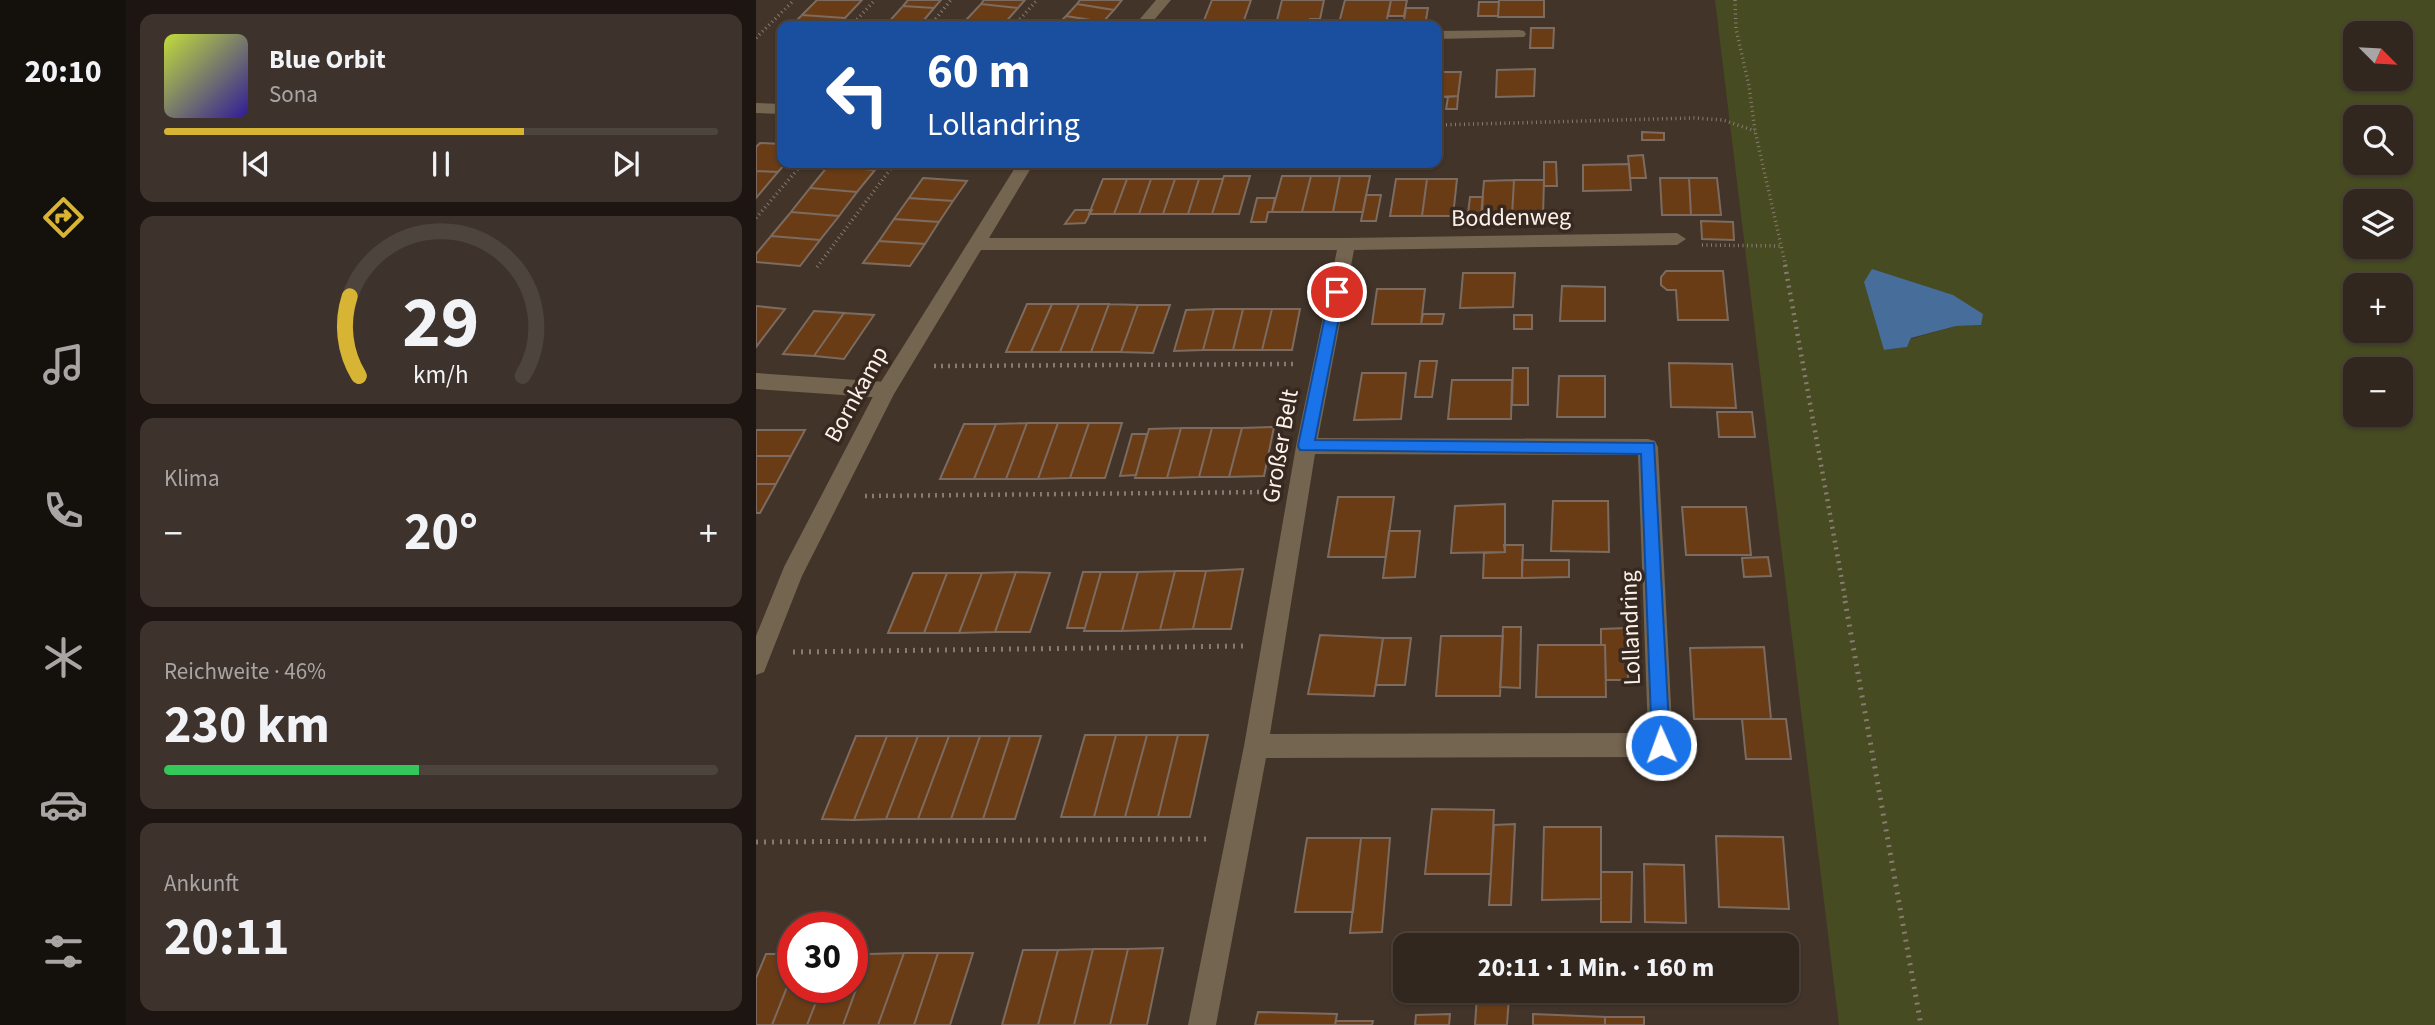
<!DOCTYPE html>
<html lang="de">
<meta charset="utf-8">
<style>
:root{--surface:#32271f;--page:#3d332c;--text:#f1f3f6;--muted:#a8a5a4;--line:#4d443d;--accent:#d8b434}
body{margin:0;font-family:"Source Sans 3",sans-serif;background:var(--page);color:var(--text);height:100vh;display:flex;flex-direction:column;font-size:26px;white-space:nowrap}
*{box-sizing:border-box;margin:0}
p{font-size:23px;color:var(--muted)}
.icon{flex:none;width:38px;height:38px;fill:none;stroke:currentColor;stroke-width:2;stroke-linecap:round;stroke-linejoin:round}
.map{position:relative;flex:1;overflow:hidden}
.panel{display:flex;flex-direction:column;gap:14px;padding:14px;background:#1c1511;width:630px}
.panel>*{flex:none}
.guide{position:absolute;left:21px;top:21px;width:665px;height:147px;border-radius:14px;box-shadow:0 2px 5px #0004,0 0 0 2px var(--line);background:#1a4fa0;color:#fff;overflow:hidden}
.needle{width:46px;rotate:114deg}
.controls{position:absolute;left:1587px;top:21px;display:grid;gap:14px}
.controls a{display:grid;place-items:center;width:70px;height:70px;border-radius:14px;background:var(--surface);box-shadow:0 2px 5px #0004,0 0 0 2px var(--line);font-size:35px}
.speed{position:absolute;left:21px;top:912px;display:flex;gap:14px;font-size:35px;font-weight:700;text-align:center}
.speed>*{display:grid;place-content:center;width:91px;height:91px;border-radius:50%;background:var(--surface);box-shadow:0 2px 5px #0004,0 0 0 2px var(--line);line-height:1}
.speed .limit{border:10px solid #d22;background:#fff;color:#111}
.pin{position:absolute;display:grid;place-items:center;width:60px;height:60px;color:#fff;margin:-30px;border:4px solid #fff;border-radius:50%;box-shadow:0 2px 7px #0007}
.me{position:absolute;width:77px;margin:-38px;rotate:358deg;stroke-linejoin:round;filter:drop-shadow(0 0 5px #0008)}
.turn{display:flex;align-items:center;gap:24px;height:147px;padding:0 35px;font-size:32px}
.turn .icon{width:91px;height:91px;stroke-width:2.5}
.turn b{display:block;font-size:49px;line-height:60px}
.big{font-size:52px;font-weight:700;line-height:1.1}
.panel .widget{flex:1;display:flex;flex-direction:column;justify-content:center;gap:10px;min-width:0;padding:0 24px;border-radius:14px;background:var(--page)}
.panel .dial{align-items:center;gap:0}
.dial svg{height:182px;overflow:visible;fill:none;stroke:var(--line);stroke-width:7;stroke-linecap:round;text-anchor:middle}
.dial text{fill:var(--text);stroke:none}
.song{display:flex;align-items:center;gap:21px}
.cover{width:84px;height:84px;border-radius:10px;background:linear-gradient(135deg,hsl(70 70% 55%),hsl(250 70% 35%))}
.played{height:7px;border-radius:4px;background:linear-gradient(90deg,var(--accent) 65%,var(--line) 65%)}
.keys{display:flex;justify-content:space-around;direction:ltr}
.heat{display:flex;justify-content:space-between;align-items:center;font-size:38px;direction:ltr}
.charge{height:10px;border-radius:5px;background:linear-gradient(90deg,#34c759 46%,var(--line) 0)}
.trip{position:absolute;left:637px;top:933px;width:406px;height:70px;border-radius:14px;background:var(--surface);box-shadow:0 2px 5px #0004,0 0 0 2px var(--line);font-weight:700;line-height:70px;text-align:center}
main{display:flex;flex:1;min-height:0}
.tabs{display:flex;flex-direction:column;width:126px;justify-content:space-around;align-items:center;background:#14100c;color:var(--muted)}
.tabs .icon{width:49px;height:49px}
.tabs .selected{color:var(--accent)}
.tabs b{font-size:32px;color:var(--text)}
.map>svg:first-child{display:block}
.green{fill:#474b21;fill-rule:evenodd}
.water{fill:#476e9a}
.building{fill:#6a3c15;stroke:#7b6b60;stroke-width:2}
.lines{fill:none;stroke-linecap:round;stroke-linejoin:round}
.path-far2{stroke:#877b72;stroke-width:3.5;stroke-dasharray:1 3.5;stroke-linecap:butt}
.path-far1{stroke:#877b72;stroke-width:4.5;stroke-dasharray:2 5;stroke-linecap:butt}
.path{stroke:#877b72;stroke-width:5;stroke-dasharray:2 6;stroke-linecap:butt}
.lane{fill:#746550;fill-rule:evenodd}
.street{fill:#746550;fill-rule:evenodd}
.route{fill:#1a73e8;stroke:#114b97;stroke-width:2}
.labels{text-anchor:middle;stroke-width:7;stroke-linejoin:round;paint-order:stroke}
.street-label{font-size:24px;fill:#fbf2eb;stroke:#372920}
</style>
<main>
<nav class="tabs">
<b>20:10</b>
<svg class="icon selected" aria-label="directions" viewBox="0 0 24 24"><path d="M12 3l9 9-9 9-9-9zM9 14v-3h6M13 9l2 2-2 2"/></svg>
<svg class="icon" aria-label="music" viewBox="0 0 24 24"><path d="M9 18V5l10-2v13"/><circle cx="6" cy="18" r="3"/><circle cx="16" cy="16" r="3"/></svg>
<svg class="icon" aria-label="phone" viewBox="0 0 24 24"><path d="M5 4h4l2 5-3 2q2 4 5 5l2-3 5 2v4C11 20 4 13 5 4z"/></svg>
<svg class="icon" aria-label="climate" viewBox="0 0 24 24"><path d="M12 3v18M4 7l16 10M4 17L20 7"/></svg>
<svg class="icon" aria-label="car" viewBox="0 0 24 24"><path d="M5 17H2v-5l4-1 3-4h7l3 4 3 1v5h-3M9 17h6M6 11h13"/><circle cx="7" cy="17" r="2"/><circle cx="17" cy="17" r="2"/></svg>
<svg class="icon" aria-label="filters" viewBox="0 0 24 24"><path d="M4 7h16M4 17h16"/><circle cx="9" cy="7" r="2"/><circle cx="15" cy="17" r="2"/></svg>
</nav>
<section class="panel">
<div class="widget">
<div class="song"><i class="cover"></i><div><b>Blue Orbit</b><p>Sona</p></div></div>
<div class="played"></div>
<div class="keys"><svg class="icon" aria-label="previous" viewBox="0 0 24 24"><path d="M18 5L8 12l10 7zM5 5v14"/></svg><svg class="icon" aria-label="pause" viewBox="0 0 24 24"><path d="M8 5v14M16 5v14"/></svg><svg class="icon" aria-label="next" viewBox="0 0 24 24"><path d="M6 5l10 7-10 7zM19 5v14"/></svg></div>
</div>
<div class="widget dial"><svg viewBox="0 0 100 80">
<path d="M14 69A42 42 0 1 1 86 69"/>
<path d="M14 69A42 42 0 0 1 10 34" stroke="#d8b434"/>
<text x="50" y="56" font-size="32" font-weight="700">29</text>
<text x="50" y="72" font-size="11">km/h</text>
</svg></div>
<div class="widget"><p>Klima</p>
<div class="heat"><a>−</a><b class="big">20°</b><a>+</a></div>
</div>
<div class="widget"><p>Reichweite · 46%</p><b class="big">230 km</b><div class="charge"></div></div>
<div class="widget"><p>Ankunft</p><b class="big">20:11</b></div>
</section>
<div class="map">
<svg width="1679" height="1025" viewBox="0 0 1679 1025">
<rect width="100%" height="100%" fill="#423429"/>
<path class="green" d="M959,0H1679V1025H1083ZM1600,33H1645V79H1600ZM1600,117H1645V163H1600ZM1600,201H1645V247H1600ZM1108,282L1225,325L1200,326L1155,339L1151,347L1129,350ZM1600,285H1645V331H1600ZM1600,369H1645V415H1600Z"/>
<path class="water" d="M1116,269L1197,295L1227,314L1225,325L1200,326L1155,338L1151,347L1128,350L1108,282Z"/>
<path class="building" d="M61,0H106L89,18L46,15Z
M152,0H185L178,8L147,6Z
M228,0H269L262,8L225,4Z
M324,0H366L358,10L321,4Z
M456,0H495L487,23H447Z
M526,0H568L564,19H554V23L521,20Z
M589,0H635L630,23H583Z
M635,0H651L648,16H632Z
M743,0H788V17H742Z
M723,2H743L742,16H722Z
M225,4L262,8L248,24L210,20Z
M321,4L358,10L347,22L310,16Z
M147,6L178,8L163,26L130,25Z
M650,8H672L669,26H647Z
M46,15L89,18L81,26H35Z
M310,16L347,22L343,26H300Z
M210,20L248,24L204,26Z
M775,28H798L797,48H774Z
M779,69L778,96L740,97L741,70Z
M681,72H705L702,96L681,97Z
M702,96L701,109H690L692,97Z
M886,132L908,133V140H886Z
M4,143L26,144V163H30L22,172L0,171V147Z
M887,155L890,178H874L872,156Z
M788,162H800L801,186H788Z
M873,164L875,190L827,191V165Z
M72,166L119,170L101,192L54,188Z
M0,171L22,172L0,198Z
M468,176H494L483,214H456Z
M526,176H555L546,212H516Z
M555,176H584L577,212H546Z
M584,176H614L607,212H577Z
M167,178L211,181L197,201L153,198Z
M904,178H933L935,215H906Z
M933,178H961L965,215H935Z
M347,179H371L358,214H333Z
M371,179H395L383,214H358Z
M395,179H419L407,214H383Z
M419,179H443L432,214H407Z
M443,179H467L456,214H432Z
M640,179H671L666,216H634Z
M671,179H701L697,216H666Z
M758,180L756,216H725L728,181Z
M758,180H788L787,216H756Z
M54,188L101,192L83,216L35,212Z
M610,195H625L620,221H605Z
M714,197H727L725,222H711Z
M153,198L197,201L183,222L138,219Z
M501,198H519L516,212H512L510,222H495Z
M319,210H336L329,223L309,224Z
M35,212L83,216L64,240L15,236Z
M138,219L183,222L169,244L123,241Z
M945,221L977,222L978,240L946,239Z
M15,236L64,240L44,266L0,262V254Z
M123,241L169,244L154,266L107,263Z
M910,271H967L972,320H922L920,290H911L905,285V277Z
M707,273H759L757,307L704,308Z
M806,286L849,287V321H804Z
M621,289H669L665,324H616Z
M271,304H296L275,352H250Z
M296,304H323L304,352H275Z
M323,304H353L335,352H304Z
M353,304L382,305L365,352H335Z
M382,305H414L397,353L365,352Z
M0,306L29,309L0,347Z
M458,309H487L477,350H447Z
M458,309L447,350L418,351L430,310Z
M487,309H516L506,350H477Z
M516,309H544L536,350H506Z
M58,311L88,313L58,356L27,354Z
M88,313L118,315L88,359L58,356Z
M667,314H688L686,324H665Z
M758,315H776V329H758Z
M664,361H681L676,397H659Z
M913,363L976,364L980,408L915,407Z
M757,368H772V405H756Z
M606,373H650L645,419L598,420Z
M803,376H849V417H801Z
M696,380H756L755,419H692Z
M961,412H996L999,437H963Z
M271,423H302L282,479H250Z
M271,423L250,479H218L240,424Z
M302,423H333L314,478L282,479Z
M333,423H366L349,478H314Z
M208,424H240L218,479H184Z
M518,427L508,476L473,477L486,428Z
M425,428L411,478H379L393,429Z
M425,428H456L443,477L411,478Z
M456,428H486L473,477H443Z
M0,430H49L35,456H0Z
M376,434H391L380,475L364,476Z
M0,456H35L20,484H0Z
M0,484H20L4,513H0Z
M582,497H638L630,557H572Z
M797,501H852L853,552L795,551Z
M749,504V552L695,553L699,506Z
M926,507H990L995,555H930Z
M633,531H664L659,577L627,578Z
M748,545H767L766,578H727L728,553L749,552Z
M1012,557L1015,576L988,577L986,558Z
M766,560H813V577L766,578Z
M487,569L475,629H437L450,571Z
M419,571H450L437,629L404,630Z
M419,571L404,630L366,631L382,572Z
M260,572L294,573L274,632H239Z
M260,572L239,632L203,633L226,573Z
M327,572H345L329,628H311Z
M345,572H382L366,631H328Z
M157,573H191L168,633H132Z
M191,573H226L203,633H168Z
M747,627H765L764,688L744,687Z
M871,628L872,680H850L849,645H845V629Z
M564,635L627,638L618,696L552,694Z
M685,636H747L744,696H680Z
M627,638H655L649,685H620Z
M782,645H849L850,697H780Z
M1008,647L1015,719H938L934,648Z
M986,719H1030L1035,759H990Z
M329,735H360L338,817H305Z
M360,735H391L369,817H338Z
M391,735H422L402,817H369Z
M422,735H452L434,817H402Z
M100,736H131L98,820L66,819Z
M131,736H162L130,819L98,820Z
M162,736H193L162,819H130Z
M193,736H224L195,819H162Z
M224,736H254L227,819H195Z
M254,736H285L259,819H227Z
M676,809L738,810L735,874H669Z
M759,824L755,905H733L738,825Z
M788,827H845V899L786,900Z
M960,836L1027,837L1033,909L963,907Z
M551,838H605L597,912H539Z
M605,838H634L626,932L594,933Z
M888,864L928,865L930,923L889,922Z
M845,872H876L875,922H845Z
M407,948L391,1025H354L372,949Z
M337,949H372L354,1025H318Z
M337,949L318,1025H282L302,950Z
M267,950H302L282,1025H246Z
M148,953H182L158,1025H122Z
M148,953L122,1025H87L113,954Z
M182,953H217L194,1025H158Z
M10,954H37V972L16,1025H0V978Z
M96,954H113L87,1025H51L66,987H96Z
M37,972V987H66L51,1025H16Z
M721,996L753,997L751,1025H719Z
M502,1012L581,1014L579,1025H499Z
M694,1014L693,1025H659L660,1015Z
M777,1014L849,1017V1025H777Z
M849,1017H888V1025H849Z
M580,1021H617L616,1025H579Z"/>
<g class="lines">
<path class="path-far2" d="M979,0L980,29L993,86L999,131L1030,267
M95,26L119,0
M174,26L195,0
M258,26L281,0
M0,38L38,0
M681,125L938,118L967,120L999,131
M0,218L47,163
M946,245L1026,246
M61,267L139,163"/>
<path class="path-far1" d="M1029,265L1090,603
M178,366L537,364
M109,496L513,492"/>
<path class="path" d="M1089,601L1165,1025
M37,652L487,646
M0,842L450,839"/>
<path class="lane" d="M0,103L26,104V114L0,113Z
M0,373L130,382L137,385L140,390L137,395L130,398L0,389Z"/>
<path class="street" d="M400,0H415L393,26H378Z
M763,30L768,31L770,34L768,37L681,39V31Z
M262,163H278L233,238H591L921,233L930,239L921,245L598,250L562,438L892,439L899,441L902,447L917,745L914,753L905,757L510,758L460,1025H432L488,746L540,446L581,250H225L138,394L46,576L8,672L0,675V636L28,567L123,385ZM559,454L882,455L892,733L514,734Z"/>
</g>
<path class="route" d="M581,287L588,292L559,440L898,443L914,745L911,751L905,754L898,751L896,745L885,454L544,450L542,446L574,292Z"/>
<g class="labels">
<g class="street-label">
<text transform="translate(755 217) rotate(-1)" y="8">Boddenweg</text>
<text transform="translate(100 394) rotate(-61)" y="8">Bornkamp</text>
<text transform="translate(524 446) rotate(-80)" y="8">Großer Belt</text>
<text transform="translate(874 628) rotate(-92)" y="8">Lollandring</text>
</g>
</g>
</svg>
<div class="controls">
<a><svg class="needle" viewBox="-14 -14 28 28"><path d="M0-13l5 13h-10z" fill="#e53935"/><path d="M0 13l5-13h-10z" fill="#a8a5a4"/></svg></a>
<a><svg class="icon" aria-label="search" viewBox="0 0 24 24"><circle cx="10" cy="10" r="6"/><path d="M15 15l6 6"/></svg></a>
<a><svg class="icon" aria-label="layers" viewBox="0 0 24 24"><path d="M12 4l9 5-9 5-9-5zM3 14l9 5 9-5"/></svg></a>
<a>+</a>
<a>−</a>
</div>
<div class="speed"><div class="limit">30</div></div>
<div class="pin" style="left:581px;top:292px;background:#d93025"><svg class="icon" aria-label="arrive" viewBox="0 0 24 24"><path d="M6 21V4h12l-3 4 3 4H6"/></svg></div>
<svg class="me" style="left:905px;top:745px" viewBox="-20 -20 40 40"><circle r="17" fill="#1a73e8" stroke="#fff" stroke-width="3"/><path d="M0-11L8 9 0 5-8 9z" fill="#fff"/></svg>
<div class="trip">20:11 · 1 Min. · 160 m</div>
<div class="guide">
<div class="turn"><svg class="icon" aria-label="left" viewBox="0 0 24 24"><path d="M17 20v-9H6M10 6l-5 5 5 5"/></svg><div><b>60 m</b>Lollandring</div></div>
</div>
</div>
</main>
